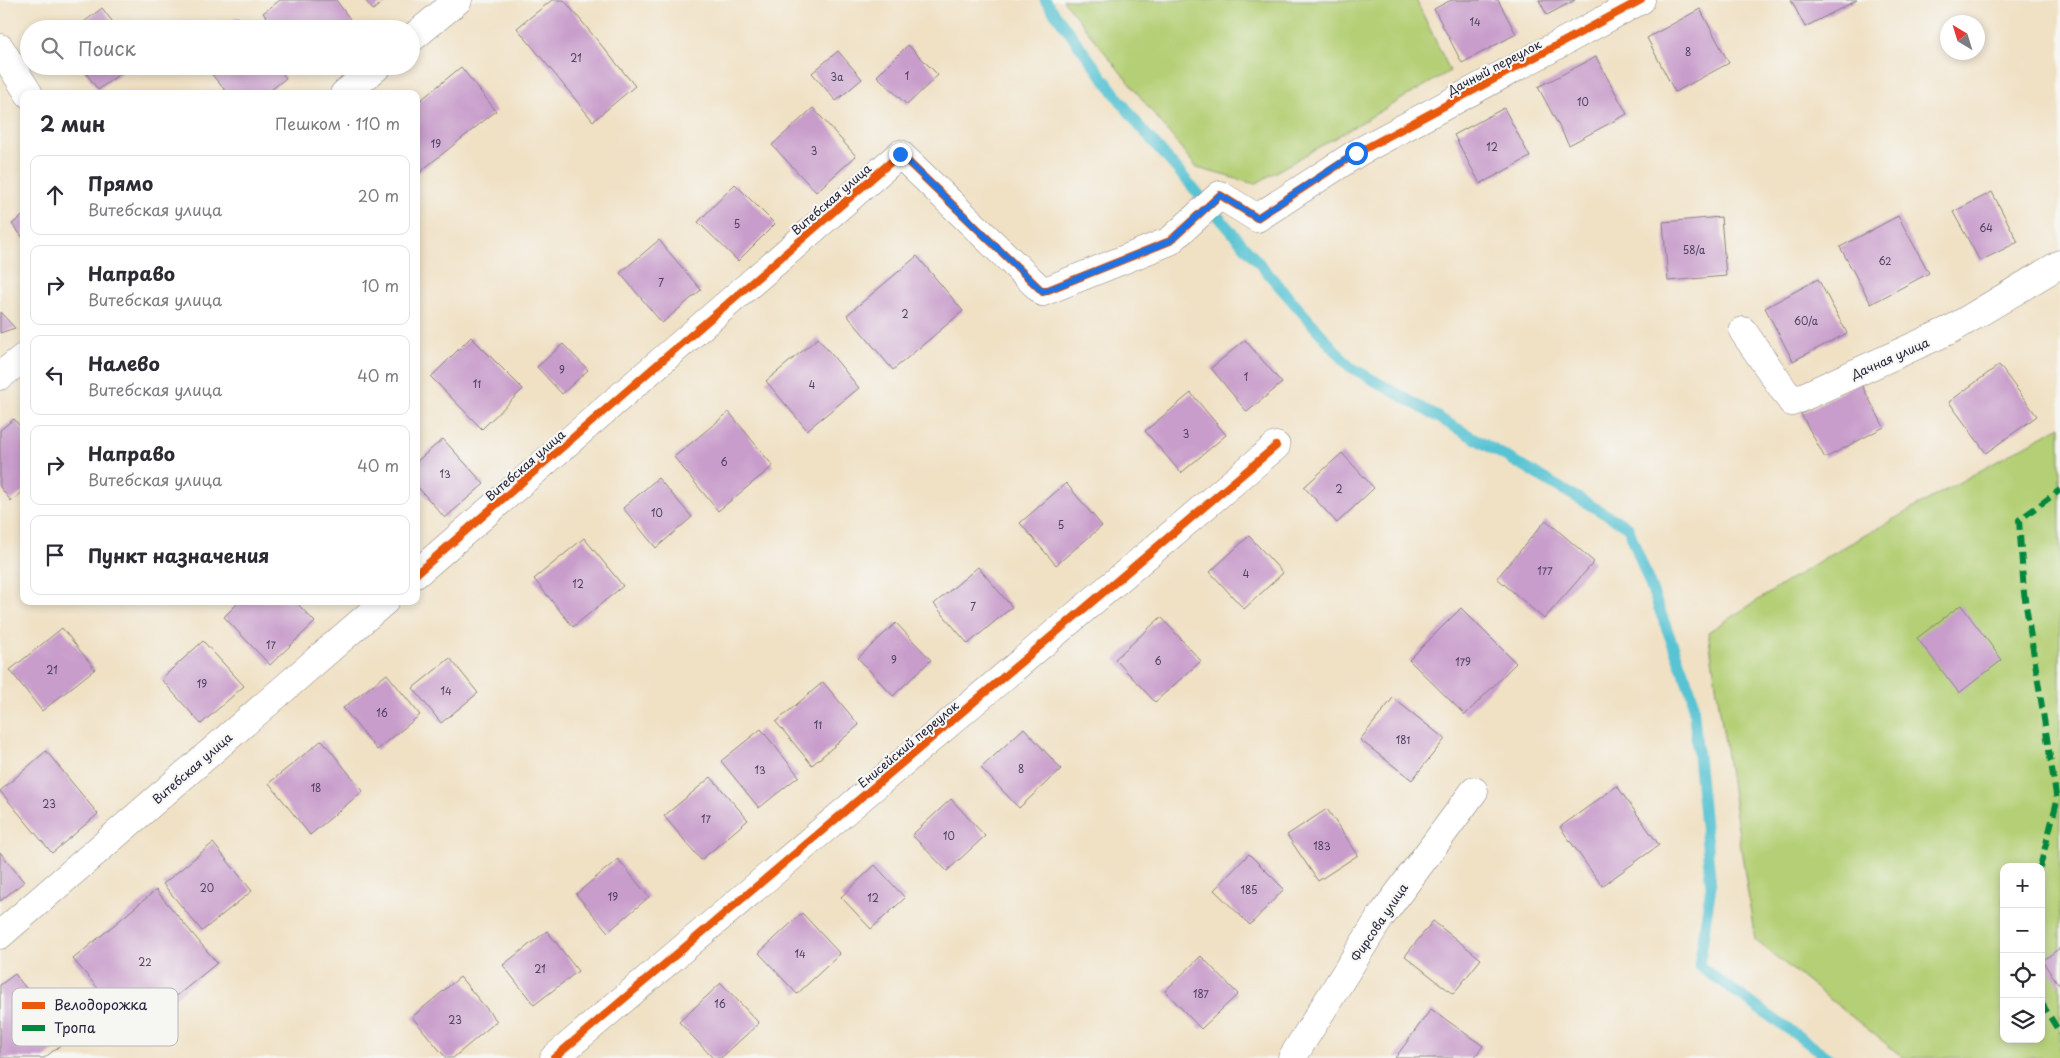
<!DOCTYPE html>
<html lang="ru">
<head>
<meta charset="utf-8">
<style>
	body { margin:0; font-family:"Playpen Sans",sans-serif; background:#f2f2f3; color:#2b2b33 }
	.controls { position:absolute; right:15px; bottom:15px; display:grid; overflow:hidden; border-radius:10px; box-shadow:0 2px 8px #0003 }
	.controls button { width:45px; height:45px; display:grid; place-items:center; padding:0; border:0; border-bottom:1px solid #e1e1e2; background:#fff; color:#2b2b33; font:25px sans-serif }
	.compass { position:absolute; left:1940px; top:15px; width:45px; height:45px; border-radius:50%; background:#fff; box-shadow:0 2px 8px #0003; rotate:322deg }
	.stop { position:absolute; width:15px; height:15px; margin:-11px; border:4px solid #1a73e8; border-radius:50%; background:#fff }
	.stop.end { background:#1a73e8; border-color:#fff; box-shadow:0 1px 5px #0008 }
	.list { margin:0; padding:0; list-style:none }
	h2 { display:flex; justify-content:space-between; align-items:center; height:65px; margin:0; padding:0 20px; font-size:21px }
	h2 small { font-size:16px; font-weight:400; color:#7c7c81 }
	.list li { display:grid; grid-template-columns:32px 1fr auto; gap:15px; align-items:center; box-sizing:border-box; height:80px; margin:0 10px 10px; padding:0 10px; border:1px solid #e1e1e2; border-radius:10px }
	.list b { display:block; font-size:19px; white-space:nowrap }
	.list p { margin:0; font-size:16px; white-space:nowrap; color:#7c7c81 }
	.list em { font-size:16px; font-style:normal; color:#7c7c81 }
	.icon { flex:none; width:28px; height:28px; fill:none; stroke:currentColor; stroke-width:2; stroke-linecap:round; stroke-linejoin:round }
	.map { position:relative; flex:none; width:2060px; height:1058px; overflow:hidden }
	.search { position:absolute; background:#fff; box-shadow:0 2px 8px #0003; left:20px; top:20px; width:400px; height:55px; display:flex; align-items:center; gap:12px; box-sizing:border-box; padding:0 18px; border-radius:28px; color:#7c7c81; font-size:19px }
	.panel { position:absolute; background:#fff; box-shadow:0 2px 8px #0003; left:20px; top:90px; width:400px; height:515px; border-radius:10px }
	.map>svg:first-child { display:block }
</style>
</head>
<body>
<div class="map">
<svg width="2060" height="1058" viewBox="0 0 2060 1058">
	<rect width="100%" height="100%" fill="#f6f6f2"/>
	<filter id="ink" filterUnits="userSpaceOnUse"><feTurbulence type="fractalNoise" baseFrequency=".02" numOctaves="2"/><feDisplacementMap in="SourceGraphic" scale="10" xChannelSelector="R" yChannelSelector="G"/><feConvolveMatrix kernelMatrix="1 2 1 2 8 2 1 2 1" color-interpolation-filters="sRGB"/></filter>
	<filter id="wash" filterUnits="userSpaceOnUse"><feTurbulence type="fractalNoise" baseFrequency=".0096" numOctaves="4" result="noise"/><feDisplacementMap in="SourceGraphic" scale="20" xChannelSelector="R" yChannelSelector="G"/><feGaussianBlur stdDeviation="1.12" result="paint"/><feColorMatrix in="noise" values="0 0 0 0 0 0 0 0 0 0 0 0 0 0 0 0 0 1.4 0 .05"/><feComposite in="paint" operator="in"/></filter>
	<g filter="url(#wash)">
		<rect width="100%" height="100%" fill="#f0e1c5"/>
		<g fill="#b4cf75" stroke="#6b7858" fill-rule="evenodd">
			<path d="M1063 0H1416L1450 71 1255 184 1197 168Z"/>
			<path d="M2060 426V1058H1904L1755 940 1708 632 1826 557ZM2004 867H2041V1039H2004Z"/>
		</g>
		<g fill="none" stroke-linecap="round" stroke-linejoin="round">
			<path stroke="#58c3d3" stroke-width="11" d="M1045 0 1140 127 1349 366 1628 527 1692 695 1711 886 1699 966 1829 1058"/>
		</g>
		<g id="blocks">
			<g fill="#c89ccb">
				<path d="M280 0H336L355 26 352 29H275L263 13Z"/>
				<path d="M365 0H385L373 10Z"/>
				<path d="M552 0H564L635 86 593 121 517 28Z"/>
				<path d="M1451 0H1498L1516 34 1462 63 1434 9Z"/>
				<path d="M1539 0H1575L1547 15Z"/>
				<path d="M1791 0H1857L1805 27Z"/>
				<path d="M102 8 118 29H75Z"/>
				<path d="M1700 9 1729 63 1675 92 1647 38Z"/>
				<path d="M237 17 246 29H222Z"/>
				<path d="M908 45 938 75 907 105 877 76Z"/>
				<path d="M838 51 862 79 836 101 812 73Z"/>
				<path d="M1596 57 1627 114 1569 145 1538 87Z"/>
				<path d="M81 66H130L98 90Z"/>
				<path d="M205 66H277L286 78 266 94H228Z"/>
				<path d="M461 67 496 111 416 175V104Z"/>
				<path d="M813 108 856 156 816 192 772 145Z"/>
				<path d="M1504 108 1530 157 1480 184 1454 135Z"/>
				<path d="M735 184 775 224 738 261 698 222Z"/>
				<path d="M1992 192 2018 242 1980 261 1953 212Z"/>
				<path d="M24 215V239L12 224Z"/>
				<path d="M1898 216 1929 273 1871 304 1840 247Z"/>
				<path d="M1721 217 1726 276 1668 281 1663 222Z"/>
				<path d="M659 240 701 290 662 323 620 273Z"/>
				<path d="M917 256 963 311 893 370 847 315Z"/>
				<path d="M1818 279 1847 333 1793 361 1765 308Z"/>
				<path d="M0 312 15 328 0 333Z"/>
				<path d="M471 337 523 389 482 429 431 377Z"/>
				<path d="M818 338 859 388 807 430 766 381Z"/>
				<path d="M1245 340 1282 383 1247 412 1211 368Z"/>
				<path d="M563 344 588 370 562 394 537 367Z"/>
				<path d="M1999 365 2037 416 1986 453 1949 402Z"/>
				<path d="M1860 382 1884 427 1825 458 1801 414Z"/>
				<path d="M1191 393 1226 435 1181 473 1145 431Z"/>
				<path d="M729 412 773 466 718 511 674 457Z"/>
				<path d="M14 419 24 431V491L11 501 0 487V430Z"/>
				<path d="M443 439 484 484 445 518 416 485V462Z"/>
				<path d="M1342 453 1374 488 1337 523 1304 487Z"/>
				<path d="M658 478 692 517 656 548 623 508Z"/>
				<path d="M1066 483 1102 526 1056 565 1020 523Z"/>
				<path d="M1546 520 1594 562 1544 619 1497 578Z"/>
				<path d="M1249 536 1283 573 1244 609 1210 572Z"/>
				<path d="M584 538 623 586 573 627 534 579Z"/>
				<path d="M978 567 1012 607 968 644 934 604Z"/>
				<path d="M240 601H295L315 622 270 665 224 617Z"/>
				<path d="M1961 605 2002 660 1959 693 1917 638Z"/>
				<path d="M1461 608 1516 663 1465 715 1409 660Z"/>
				<path d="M1161 617 1201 661 1155 702 1115 659Z"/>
				<path d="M896 623 931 660 893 696 858 658Z"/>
				<path d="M62 628 95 669 42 711 10 670Z"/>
				<path d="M203 641 244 686 201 724 161 679Z"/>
				<path d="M450 658 478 693 441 723 413 688Z"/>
				<path d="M387 674 420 715 377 750 343 708Z"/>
				<path d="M823 682 859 725 812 765 776 722Z"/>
				<path d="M1393 698 1445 739 1412 780 1360 740Z"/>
				<path d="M1024 728 1061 769 1019 808 981 768Z"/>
				<path d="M761 729 799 776 759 808 721 761Z"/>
				<path d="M322 740 363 791 310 835 269 783Z"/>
				<path d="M46 751 98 814 52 853 0 791Z"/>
				<path d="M711 777 748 820 701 860 664 816Z"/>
				<path d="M1617 786 1659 845 1602 886 1560 827Z"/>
				<path d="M951 799 985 836 947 871 912 835Z"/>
				<path d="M1327 809 1358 855 1318 881 1287 835Z"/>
				<path d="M213 843 252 891 202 931 163 884Z"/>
				<path d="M0 852 24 882 0 901Z"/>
				<path d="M1249 854 1284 889 1250 925 1214 890Z"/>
				<path d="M618 859 649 897 608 932 576 894Z"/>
				<path d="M875 865 905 898 871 929 841 897Z"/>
				<path d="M156 890 217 963 134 1031 73 959Z"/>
				<path d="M802 913 840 954 797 994 759 953Z"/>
				<path d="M1433 921 1481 959 1453 994 1405 956Z"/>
				<path d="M547 931 578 971 534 1005 503 965Z"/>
				<path d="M2060 948V986L2042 961Z"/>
				<path d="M1201 956 1238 994 1201 1029 1165 991Z"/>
				<path d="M15 974 66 1041 44 1058H0V985Z"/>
				<path d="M460 977 497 1021 453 1058H446L412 1017Z"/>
				<path d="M721 983 759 1023 721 1058H713L679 1022Z"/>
				<path d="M1431 1009 1483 1046 1474 1058H1395Z"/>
			</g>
		</g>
	</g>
	<g filter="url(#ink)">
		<use href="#blocks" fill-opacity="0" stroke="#898280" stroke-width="1"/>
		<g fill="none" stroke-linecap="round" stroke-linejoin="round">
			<defs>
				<g id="minor">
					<path d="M411 39 458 0"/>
					<path d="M0 48 29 94"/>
					<path d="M344 94 378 66"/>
					<path d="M1743 331 1792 402 1952 329 2060 264"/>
					<path d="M0 376 24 357"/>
					<path d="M416 574 900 154 1043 292 1170 241 1220 195 1257 218 1357 153 1641 0"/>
					<path d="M0 935 385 601"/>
					<path d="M554 1058 1276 446"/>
					<path d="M1292 1058 1380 918 1474 791"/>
				</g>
			</defs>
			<use href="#minor" stroke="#898280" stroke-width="29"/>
			<use href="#minor" stroke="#fff" stroke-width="28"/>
			<g stroke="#00873e" stroke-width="6" stroke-dasharray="12 6" stroke-linecap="butt">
				<path d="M2040 867 2057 801 2024 593 2019 520 2060 490"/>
				<path d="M2041 1002 2060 1033"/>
			</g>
			<defs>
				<g id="cycleway">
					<path d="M416 574 900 154 1043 292 1170 241 1220 195 1257 218 1357 153 1641 0"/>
					<path d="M554 1058 1276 446"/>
				</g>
			</defs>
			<use href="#cycleway" stroke="#f6f6f2" stroke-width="11"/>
			<use href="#cycleway" stroke="#e8590c" stroke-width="8"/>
		</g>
	</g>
	<g fill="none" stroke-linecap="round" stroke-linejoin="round" filter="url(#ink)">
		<path stroke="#1a73e8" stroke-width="6" d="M900 154 1043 292 1170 241 1220 195 1257 218 1356 153"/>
	</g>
	<g text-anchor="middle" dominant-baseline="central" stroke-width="4.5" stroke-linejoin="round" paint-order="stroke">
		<g font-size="10" fill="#4c405f">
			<text x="1475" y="21">14</text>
			<text x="1688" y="51">8</text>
			<text x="576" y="57">21</text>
			<text x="907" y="75">1</text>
			<text x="837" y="76">3а</text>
			<text x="1583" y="101">10</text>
			<text x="436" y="143">19</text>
			<text x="1492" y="146">12</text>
			<text x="814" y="150">3</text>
			<text x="737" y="223">5</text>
			<text x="1986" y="227">64</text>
			<text x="1694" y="249">58/а</text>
			<text x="1885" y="260">62</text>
			<text x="661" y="282">7</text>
			<text x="905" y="313">2</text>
			<text x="1806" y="320">60/а</text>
			<text x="562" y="369">9</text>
			<text x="1246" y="376">1</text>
			<text x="477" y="383">11</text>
			<text x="812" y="384">4</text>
			<text x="1186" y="433">3</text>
			<text x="724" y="461">6</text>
			<text x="445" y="473">13</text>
			<text x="1339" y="488">2</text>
			<text x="657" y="512">10</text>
			<text x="1061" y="524">5</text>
			<text x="1545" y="570">177</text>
			<text x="1246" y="573">4</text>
			<text x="578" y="583">12</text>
			<text x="973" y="606">7</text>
			<text x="271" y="644">17</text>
			<text x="894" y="659">9</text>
			<text x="1158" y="660">6</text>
			<text x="1463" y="661">179</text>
			<text x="52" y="669">21</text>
			<text x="202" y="683">19</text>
			<text x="446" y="690">14</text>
			<text x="382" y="712">16</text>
			<text x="818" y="724">11</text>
			<text x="1403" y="739">181</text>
			<text x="1021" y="768">8</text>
			<text x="760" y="769">13</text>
			<text x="316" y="787">18</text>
			<text x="49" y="803">23</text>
			<text x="706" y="818">17</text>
			<text x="949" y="835">10</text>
			<text x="1322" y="845">183</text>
			<text x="207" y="887">20</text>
			<text x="1249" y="889">185</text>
			<text x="613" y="896">19</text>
			<text x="873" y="897">12</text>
			<text x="800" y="953">14</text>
			<text x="145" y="961">22</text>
			<text x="540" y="968">21</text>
			<text x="1201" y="993">187</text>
			<text x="720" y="1003">16</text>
			<text x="455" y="1019">23</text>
		</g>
		<g font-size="12" fill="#22223b" stroke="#f6f6f2">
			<text transform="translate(1494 67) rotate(-28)">Дачный переулок</text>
			<text transform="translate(831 199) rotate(-41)">Витебская улица</text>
			<text transform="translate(1890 358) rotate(-24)">Дачная улица</text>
			<text transform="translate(525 465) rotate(-41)">Витебская улица</text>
			<text transform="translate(908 744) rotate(-40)">Енисейский переулок</text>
			<text transform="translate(192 768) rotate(-41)">Витебская улица</text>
			<text transform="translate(1379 922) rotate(-56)">Фирсова улица</text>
		</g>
	</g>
	<rect x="12" y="988" width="166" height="58" rx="8" fill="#f6f6f2" stroke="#b6b6bb" stroke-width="1"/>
	<rect x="22" y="1002" width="23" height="7" fill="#e8590c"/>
	<rect x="22" y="1025" width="23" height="6" fill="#00873e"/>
	<g font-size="14" fill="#22223b">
		<text x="54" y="1010">Велодорожка</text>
		<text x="54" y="1033">Тропа</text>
	</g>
</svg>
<div class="controls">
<button>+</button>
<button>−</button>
<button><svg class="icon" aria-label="locate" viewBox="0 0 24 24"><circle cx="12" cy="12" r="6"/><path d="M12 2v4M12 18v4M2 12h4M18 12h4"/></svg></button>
<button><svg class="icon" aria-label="layers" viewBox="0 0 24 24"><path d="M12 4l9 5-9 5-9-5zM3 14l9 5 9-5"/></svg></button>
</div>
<svg class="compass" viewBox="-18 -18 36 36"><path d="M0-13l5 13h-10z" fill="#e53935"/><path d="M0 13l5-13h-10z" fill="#7c7c81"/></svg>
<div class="stop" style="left:1356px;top:153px"></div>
<div class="stop end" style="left:900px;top:154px"></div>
<div class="search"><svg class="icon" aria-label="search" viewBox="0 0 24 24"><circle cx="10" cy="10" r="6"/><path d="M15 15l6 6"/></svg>Поиск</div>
<section class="panel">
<h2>2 мин<small>Пешком · 110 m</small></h2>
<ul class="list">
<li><svg class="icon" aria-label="ahead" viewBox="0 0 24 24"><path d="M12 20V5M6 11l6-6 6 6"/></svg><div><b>Прямо</b><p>Витебская улица</p></div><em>20 m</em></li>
<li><svg class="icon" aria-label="right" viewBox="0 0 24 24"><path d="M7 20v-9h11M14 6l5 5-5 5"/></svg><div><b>Направо</b><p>Витебская улица</p></div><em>10 m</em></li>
<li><svg class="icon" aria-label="left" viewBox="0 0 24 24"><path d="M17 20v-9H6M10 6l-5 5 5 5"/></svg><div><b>Налево</b><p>Витебская улица</p></div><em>40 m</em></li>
<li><svg class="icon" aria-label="right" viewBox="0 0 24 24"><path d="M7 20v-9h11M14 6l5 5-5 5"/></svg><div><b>Направо</b><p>Витебская улица</p></div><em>40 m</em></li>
<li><svg class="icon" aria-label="arrive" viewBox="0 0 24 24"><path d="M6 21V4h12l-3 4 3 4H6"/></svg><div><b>Пункт назначения</b></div></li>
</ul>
</section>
</div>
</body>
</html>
